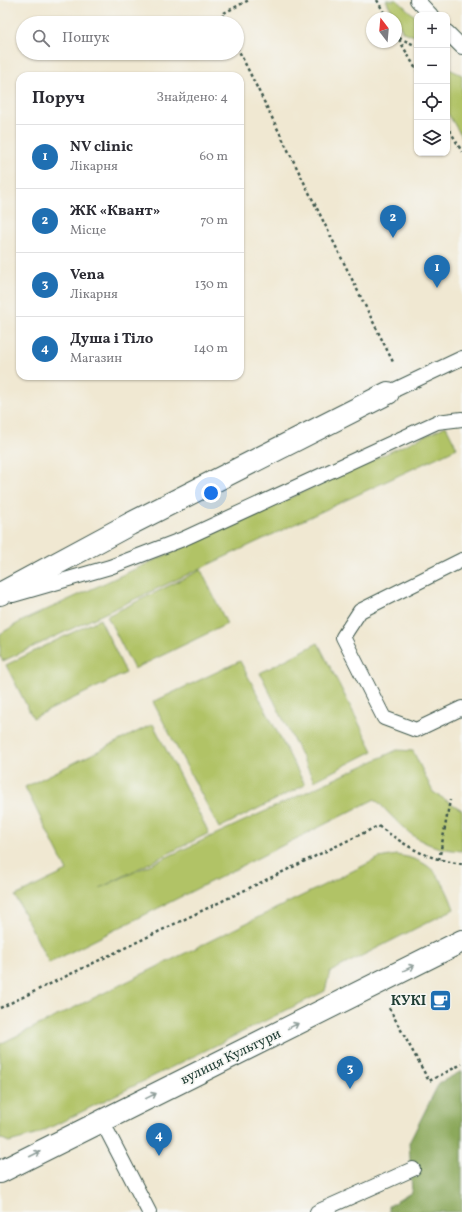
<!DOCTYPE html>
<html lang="uk">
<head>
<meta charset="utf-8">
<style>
	body { margin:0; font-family:Vollkorn,serif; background:#f2f2f3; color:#2b2b33 }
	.controls { position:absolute; right:12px; top:12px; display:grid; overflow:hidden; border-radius:8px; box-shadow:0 1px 3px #0004 }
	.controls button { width:36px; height:36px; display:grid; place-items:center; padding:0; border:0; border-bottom:1px solid #e1e1e2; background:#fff; color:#2b2b33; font:20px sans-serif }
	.compass { position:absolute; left:366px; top:12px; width:36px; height:36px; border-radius:50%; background:#fff; box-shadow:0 1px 3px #0004; rotate:344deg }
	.you { position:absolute; left:211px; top:493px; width:14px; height:14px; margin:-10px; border:3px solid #fff; border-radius:50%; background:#1a73e8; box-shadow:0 0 0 6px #1a73e833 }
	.badge { display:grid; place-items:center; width:26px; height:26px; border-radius:50%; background:#1f6fb2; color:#fff; font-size:13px; font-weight:700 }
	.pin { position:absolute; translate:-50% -33px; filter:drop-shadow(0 1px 2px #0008) }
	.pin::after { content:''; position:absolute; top:21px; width:14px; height:12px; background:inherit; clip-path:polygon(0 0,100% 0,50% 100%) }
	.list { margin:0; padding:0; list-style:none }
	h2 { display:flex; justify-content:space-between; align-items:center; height:52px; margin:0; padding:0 16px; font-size:17px }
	h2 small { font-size:13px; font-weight:400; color:#7c7c81 }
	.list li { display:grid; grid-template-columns:26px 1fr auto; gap:12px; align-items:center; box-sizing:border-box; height:64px; padding:0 16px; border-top:1px solid #e1e1e2 }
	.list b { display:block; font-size:15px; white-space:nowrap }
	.list p { margin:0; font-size:13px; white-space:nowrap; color:#7c7c81 }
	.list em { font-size:13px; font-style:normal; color:#7c7c81 }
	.icon { flex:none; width:22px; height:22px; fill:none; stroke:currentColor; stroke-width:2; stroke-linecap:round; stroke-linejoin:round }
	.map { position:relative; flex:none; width:462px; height:1212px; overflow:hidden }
	.search { position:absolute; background:#fff; box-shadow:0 1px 3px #0004; left:16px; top:16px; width:228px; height:44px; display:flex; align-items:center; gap:10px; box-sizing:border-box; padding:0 14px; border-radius:22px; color:#7c7c81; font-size:15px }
	.panel { position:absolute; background:#fff; box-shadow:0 1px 3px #0004; left:16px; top:72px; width:228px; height:308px; border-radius:12px }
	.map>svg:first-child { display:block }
</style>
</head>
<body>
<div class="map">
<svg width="462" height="1212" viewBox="0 0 462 1212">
	<rect width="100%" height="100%" fill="#f6f6f2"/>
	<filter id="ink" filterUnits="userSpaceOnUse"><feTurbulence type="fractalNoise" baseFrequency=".025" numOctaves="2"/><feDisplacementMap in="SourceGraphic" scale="8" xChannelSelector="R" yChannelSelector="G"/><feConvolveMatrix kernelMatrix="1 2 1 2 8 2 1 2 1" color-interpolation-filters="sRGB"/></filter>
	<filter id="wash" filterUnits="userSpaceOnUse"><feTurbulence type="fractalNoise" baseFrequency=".012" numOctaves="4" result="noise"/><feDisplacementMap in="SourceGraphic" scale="16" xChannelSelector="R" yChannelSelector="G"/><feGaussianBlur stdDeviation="0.9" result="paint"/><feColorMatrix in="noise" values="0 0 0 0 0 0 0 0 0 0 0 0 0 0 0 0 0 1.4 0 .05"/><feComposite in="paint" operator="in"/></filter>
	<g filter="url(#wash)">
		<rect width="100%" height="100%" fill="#f0e8d2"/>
		<g fill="#b1c366" stroke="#68804d">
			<path d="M386 0H397L417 18V37L403 32Z"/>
			<path d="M447 68 462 75V137L447 112Z"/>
			<path d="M446 426 457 448 3 661 0 656V634L20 622Z"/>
			<path d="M201 570 227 624 134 669 107 616Z"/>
			<path d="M100 619 126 673 33 718 6 665Z"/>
			<path d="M318 643 373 751 314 781 260 673Z"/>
			<path d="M240 661 305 785 219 828 153 702Z"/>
			<path d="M153 724 209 833 100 888 397 750 413 751 433 792 462 810V851C416 848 405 829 375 799L49 963 15 896 67 871 25 787Z"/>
			<path d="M396 855C432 860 442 876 454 909L330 972 325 991 35 1135 9 1142 0 1138V1044L379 858Z"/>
		</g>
		<path fill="#8ca95b" stroke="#567348" d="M462 1071V1212H389V1206L412 1192 409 1143 439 1083Z"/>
	</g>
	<g filter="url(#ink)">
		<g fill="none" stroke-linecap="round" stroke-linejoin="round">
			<defs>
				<g id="service">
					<path d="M417 0 431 15"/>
					<path d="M447 32 462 47"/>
					<path d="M388 393 462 358"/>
					<path d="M462 560 360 611 343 637 384 718 416 730 462 708"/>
					<path d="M13 595 110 567 183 539 437 422 462 419"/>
					<path d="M102 1121 149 1212"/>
					<path d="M317 1212 413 1169"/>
				</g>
				<path id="minor" d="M0 594 130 524 388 393"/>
				<path id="tertiary" d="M0 1172 462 941"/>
			</defs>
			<use href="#service" stroke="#3e574c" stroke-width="16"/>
			<use href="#minor" stroke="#3e574c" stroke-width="24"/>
			<use href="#tertiary" stroke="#3e574c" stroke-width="24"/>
			<g stroke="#3e574c" stroke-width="2.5" stroke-dasharray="3 3" stroke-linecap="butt">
				<path d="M377 0 387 18"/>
				<path d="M226 23 222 14 249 0"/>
				<path d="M396 34 417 71"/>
				<path d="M399 38 417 46"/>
				<path d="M237 47 394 364"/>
				<path d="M447 125 462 152"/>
				<path d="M439 860 450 800"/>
				<path d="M0 1008 378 826C410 848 423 858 462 864"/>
				<path d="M389 1008 429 1081 462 1064"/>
			</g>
			<use href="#service" stroke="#fff" stroke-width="14"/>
			<use href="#minor" stroke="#fff" stroke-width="22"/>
			<use href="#tertiary" stroke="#fff" stroke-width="22"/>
		</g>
		<defs><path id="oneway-shaft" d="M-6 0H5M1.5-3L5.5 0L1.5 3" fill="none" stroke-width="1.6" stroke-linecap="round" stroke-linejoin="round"/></defs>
		<g stroke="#8f9e9a">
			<use href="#oneway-shaft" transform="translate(409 968) rotate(-26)"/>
			<use href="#oneway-shaft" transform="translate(293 1026) rotate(-26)"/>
			<use href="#oneway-shaft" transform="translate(151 1096) rotate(-26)"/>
			<use href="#oneway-shaft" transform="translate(35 1154) rotate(-27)"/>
		</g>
	</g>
	<defs>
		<symbol id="cafe-square" viewBox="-11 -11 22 22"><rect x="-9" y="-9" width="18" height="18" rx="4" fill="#1f6fb2" stroke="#f6f6f2"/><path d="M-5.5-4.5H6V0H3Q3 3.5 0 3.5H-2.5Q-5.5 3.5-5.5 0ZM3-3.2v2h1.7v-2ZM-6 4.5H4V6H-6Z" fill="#fff"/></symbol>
	</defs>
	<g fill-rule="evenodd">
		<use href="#cafe-square" x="428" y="988" width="25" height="25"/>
	</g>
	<g text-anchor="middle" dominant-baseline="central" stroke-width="3.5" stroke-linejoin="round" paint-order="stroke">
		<g font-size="14" font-weight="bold" fill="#1f3d34" stroke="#f6f6f2" text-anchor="end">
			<text x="426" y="1001">КУКІ</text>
		</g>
		<g font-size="14" fill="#1f3d34" stroke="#f6f6f2">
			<text transform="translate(231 1057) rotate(-26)">вулиця Культури</text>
		</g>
	</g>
</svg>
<div class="controls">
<button>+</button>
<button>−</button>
<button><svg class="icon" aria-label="locate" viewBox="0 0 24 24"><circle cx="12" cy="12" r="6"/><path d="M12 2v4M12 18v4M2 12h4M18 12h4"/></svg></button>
<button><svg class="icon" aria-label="layers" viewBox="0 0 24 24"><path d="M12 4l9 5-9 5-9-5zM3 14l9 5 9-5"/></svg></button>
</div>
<svg class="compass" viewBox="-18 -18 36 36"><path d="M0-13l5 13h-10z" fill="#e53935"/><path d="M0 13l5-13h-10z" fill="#7c7c81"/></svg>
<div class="you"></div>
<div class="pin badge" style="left:437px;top:288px">1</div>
<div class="pin badge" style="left:393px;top:238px">2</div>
<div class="pin badge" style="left:350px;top:1089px">3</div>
<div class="pin badge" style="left:159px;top:1156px">4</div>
<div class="search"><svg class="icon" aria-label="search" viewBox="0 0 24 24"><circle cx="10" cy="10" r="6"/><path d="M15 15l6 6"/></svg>Пошук</div>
<section class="panel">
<h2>Поруч<small>Знайдено: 4</small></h2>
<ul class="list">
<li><span class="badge">1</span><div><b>NV clinic</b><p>Лікарня</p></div><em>60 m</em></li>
<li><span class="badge">2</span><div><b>ЖК «Квант»</b><p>Місце</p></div><em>70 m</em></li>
<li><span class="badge">3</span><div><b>Vena</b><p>Лікарня</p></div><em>130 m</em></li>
<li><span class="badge">4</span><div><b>Душа і Тіло</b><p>Магазин</p></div><em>140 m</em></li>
</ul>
</section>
</div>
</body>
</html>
